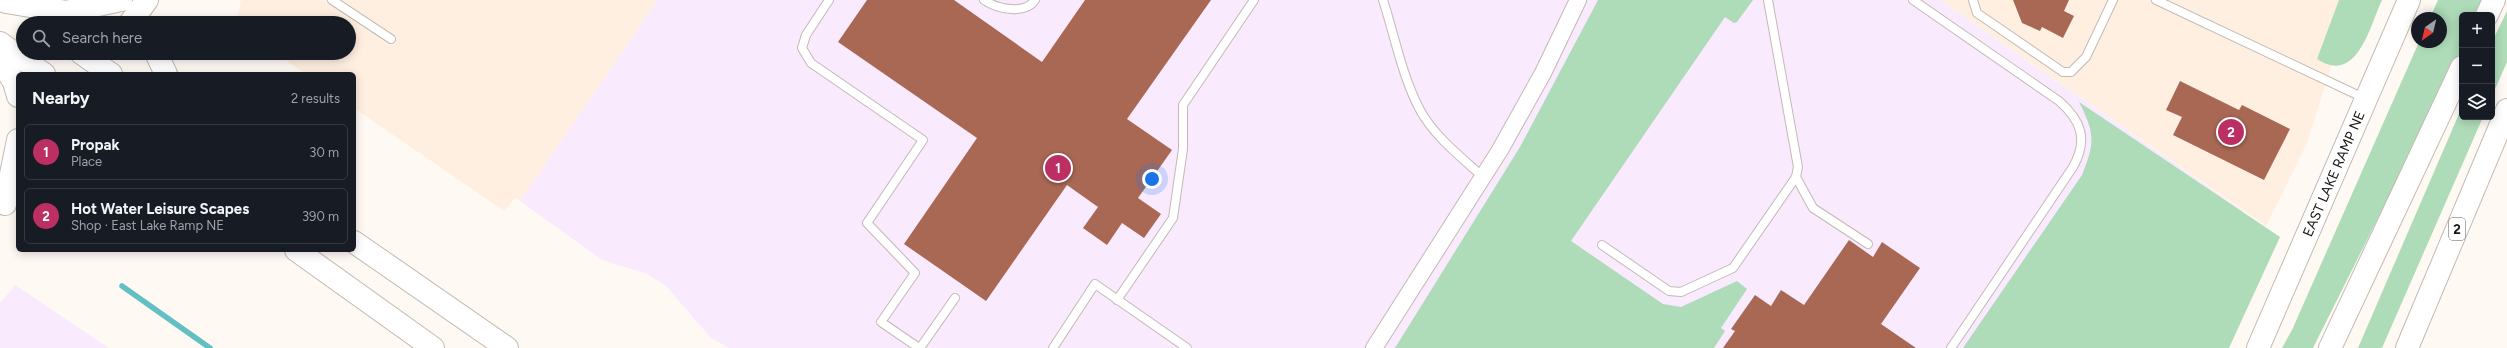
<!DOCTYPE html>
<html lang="en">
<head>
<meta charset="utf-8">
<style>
	body { margin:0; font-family:Figtree,sans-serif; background:#20242c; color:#f1f3f6 }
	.controls { position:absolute; right:12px; top:12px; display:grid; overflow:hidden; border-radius:6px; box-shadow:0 2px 10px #0003 }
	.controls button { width:36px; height:36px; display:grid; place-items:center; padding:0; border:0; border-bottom:1px solid #363941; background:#171b24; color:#f1f3f6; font:20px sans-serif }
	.compass { position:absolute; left:2411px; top:12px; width:36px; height:36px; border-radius:50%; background:#171b24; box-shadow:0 2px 10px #0003; rotate:214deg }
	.you { position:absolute; left:1152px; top:179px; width:14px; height:14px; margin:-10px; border:3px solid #fff; border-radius:50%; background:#1a73e8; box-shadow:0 0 0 6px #1a73e833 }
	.badge { display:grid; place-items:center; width:26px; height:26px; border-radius:50%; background:#bc2f62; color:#fff; font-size:13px; font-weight:700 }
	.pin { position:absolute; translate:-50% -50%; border:2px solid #fff; box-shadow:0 1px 4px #0006 }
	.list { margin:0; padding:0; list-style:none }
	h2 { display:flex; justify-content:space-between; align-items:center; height:52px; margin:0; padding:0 16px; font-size:17px }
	h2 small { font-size:13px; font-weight:400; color:#9ea1a6 }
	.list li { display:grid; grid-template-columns:26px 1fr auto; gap:12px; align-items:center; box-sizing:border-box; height:56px; margin:0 8px 8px; padding:0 8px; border:1px solid #363941; border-radius:6px }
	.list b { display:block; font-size:15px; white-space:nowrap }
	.list p { margin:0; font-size:13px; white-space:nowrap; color:#9ea1a6 }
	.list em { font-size:13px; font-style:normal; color:#9ea1a6 }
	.icon { flex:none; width:22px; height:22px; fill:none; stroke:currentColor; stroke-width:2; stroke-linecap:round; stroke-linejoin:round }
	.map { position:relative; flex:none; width:2507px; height:348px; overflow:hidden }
	.search { position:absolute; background:#171b24; box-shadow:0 2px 10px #0003; left:16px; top:16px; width:340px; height:44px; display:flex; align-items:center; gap:10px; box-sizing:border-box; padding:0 14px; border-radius:22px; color:#9ea1a6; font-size:15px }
	.panel { position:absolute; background:#171b24; box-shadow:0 2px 10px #0003; left:16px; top:72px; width:340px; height:180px; border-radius:6px }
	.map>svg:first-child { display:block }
</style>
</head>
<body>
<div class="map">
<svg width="2507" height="348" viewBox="0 0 2507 348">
	<rect width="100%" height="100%" fill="#fff9f4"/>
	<g fill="#ffefe1">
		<path d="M241 0H658L520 201 515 198 504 211 354 108V74H306L275 53H349V23H236Z"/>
		<path d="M1940 0H2352L2307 143 2266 226Z"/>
	</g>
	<g fill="#f9eafe">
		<path d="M658 0H1940L2243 211 2181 348H729L711 338 666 286 647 274 602 260 520 201Z"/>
		<path d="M15 285 109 348H0V303Z"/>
	</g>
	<g fill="#aedbb8">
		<path d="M1598 0H1753L1737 22 1734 23 1725 17 1571 241 1663 304 1681 307 1737 281 1747 289 1721 328 1725 331 1714 348H1395L1520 147Z"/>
		<path d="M2339 0H2382C2369 28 2357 85 2317 59Z"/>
		<path d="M2438 0H2487L2480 15H2462V50L2313 348H2282L2292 330 2419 42H2441V18H2430Z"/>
		<path d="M2507 11V62L2492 96V42Z"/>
		<path d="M2079 102 2280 237 2229 348H1963L2082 175C2095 143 2095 133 2079 102Z"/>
		<path d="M2462 107V117H2483L2382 348H2358Z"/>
	</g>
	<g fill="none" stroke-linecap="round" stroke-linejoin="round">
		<path stroke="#62bfc3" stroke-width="5.5" d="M122 286 210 348"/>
	</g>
	<g fill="#a96854">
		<path d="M867 0H954L1042 62 1085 0H1211L1127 119 1172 150 1138 198 1161 214 1144 238 1122 223 1107 245 1083 228 1098 207 1067 185 986 301 904 244 977 138 838 42Z"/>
		<path d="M2013 0H2069L2064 11 2074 16 2063 38 2042 27 2040 31 2022 23Z"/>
		<path d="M2180 81 2239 110 2242 105 2290 129 2264 180 2173 135 2182 117 2166 110Z"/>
		<path d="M1849 240 1873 257 1882 242 1920 268 1881 324 1916 348H1723L1735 331 1731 329 1755 295 1771 306 1781 290 1804 305Z"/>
	</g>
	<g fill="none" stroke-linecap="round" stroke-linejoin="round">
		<defs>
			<g id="lane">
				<path d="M332 0 391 39"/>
				<path d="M829 0 806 35 802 48 811 63 923 140 867 223 915 273 881 322 919 348"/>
				<path d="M984 0C997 9 1025 15 1035 0"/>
				<path d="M1383 0C1395 37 1402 76 1420 110 1434 136 1462 158 1483 177"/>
				<path d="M1913 0 2059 101C2082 121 2088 140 2073 167L1951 348"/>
				<path d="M1973 0 1977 13 2063 72H2071L2086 57 2113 0"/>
				<path d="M2156 0 2366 99"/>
				<path d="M1796 177 1813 208 1868 244"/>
				<path d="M1602 245 1669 291 1681 292 1733 268 1796 177 1798 167 1768 0"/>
				<path d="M1117 300 1173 218 1183 149V105L1254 0"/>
				<path d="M920 348 955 298"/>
				<path d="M1053 348 1095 284 1187 348"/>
			</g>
			<path id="street" d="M1374 348 1500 150 1543 73 1578 0"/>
			<g id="secondary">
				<path d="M6 2 66 12 121 0"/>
				<path d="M130 23 147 0"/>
				<path d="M0 43 44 74"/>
				<path d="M81 53 111 74"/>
				<path d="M156 53 166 74"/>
				<path d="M0 60 14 82 18 96"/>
				<path d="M5 204 18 140"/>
				<path d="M354 242 507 348"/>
				<path d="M296 250 433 348"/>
				<path id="s1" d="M2258 348 2409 0"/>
			</g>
			<g id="highway">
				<path d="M2487 15 2494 0"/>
				<path d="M2330 348 2462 67"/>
				<path d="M2407 348 2507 110"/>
			</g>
		</defs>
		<use href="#lane" stroke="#c3bab1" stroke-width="10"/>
		<use href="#street" stroke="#c3bab1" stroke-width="18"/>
		<use href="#secondary" stroke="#c3bab1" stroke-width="24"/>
		<use href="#highway" stroke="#c3bab1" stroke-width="24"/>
		<use href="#lane" stroke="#fff" stroke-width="8"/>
		<use href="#street" stroke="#fff" stroke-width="16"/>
		<use href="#secondary" stroke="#fff" stroke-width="22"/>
		<use href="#highway" stroke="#fff" stroke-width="22"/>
	</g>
	<g text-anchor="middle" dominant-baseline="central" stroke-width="3" stroke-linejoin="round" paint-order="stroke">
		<rect fill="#fff" stroke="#5d5a58" stroke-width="1" x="2449" y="218" width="16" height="22" rx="3"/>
		<g font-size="13" font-weight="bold" fill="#171411">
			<text x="2457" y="229">2</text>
		</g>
		<g font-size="14" fill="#171411" stroke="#fff">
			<text stroke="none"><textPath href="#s1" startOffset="190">EAST LAKE RAMP NE</textPath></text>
		</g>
	</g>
</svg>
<div class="controls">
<button>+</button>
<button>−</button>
<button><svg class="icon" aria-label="layers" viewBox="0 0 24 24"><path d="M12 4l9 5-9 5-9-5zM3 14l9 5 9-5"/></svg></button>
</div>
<svg class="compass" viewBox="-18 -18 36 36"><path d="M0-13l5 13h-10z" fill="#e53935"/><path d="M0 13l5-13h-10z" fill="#9ea1a6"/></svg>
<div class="you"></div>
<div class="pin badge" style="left:1058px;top:168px">1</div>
<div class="pin badge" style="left:2231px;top:132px">2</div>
<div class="search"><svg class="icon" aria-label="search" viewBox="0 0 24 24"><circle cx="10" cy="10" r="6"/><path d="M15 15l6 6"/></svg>Search here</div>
<section class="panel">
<h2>Nearby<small>2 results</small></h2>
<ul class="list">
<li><span class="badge">1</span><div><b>Propak</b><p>Place</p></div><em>30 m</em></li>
<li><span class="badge">2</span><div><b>Hot Water Leisure Scapes</b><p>Shop · East Lake Ramp NE</p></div><em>390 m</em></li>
</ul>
</section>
</div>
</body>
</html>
